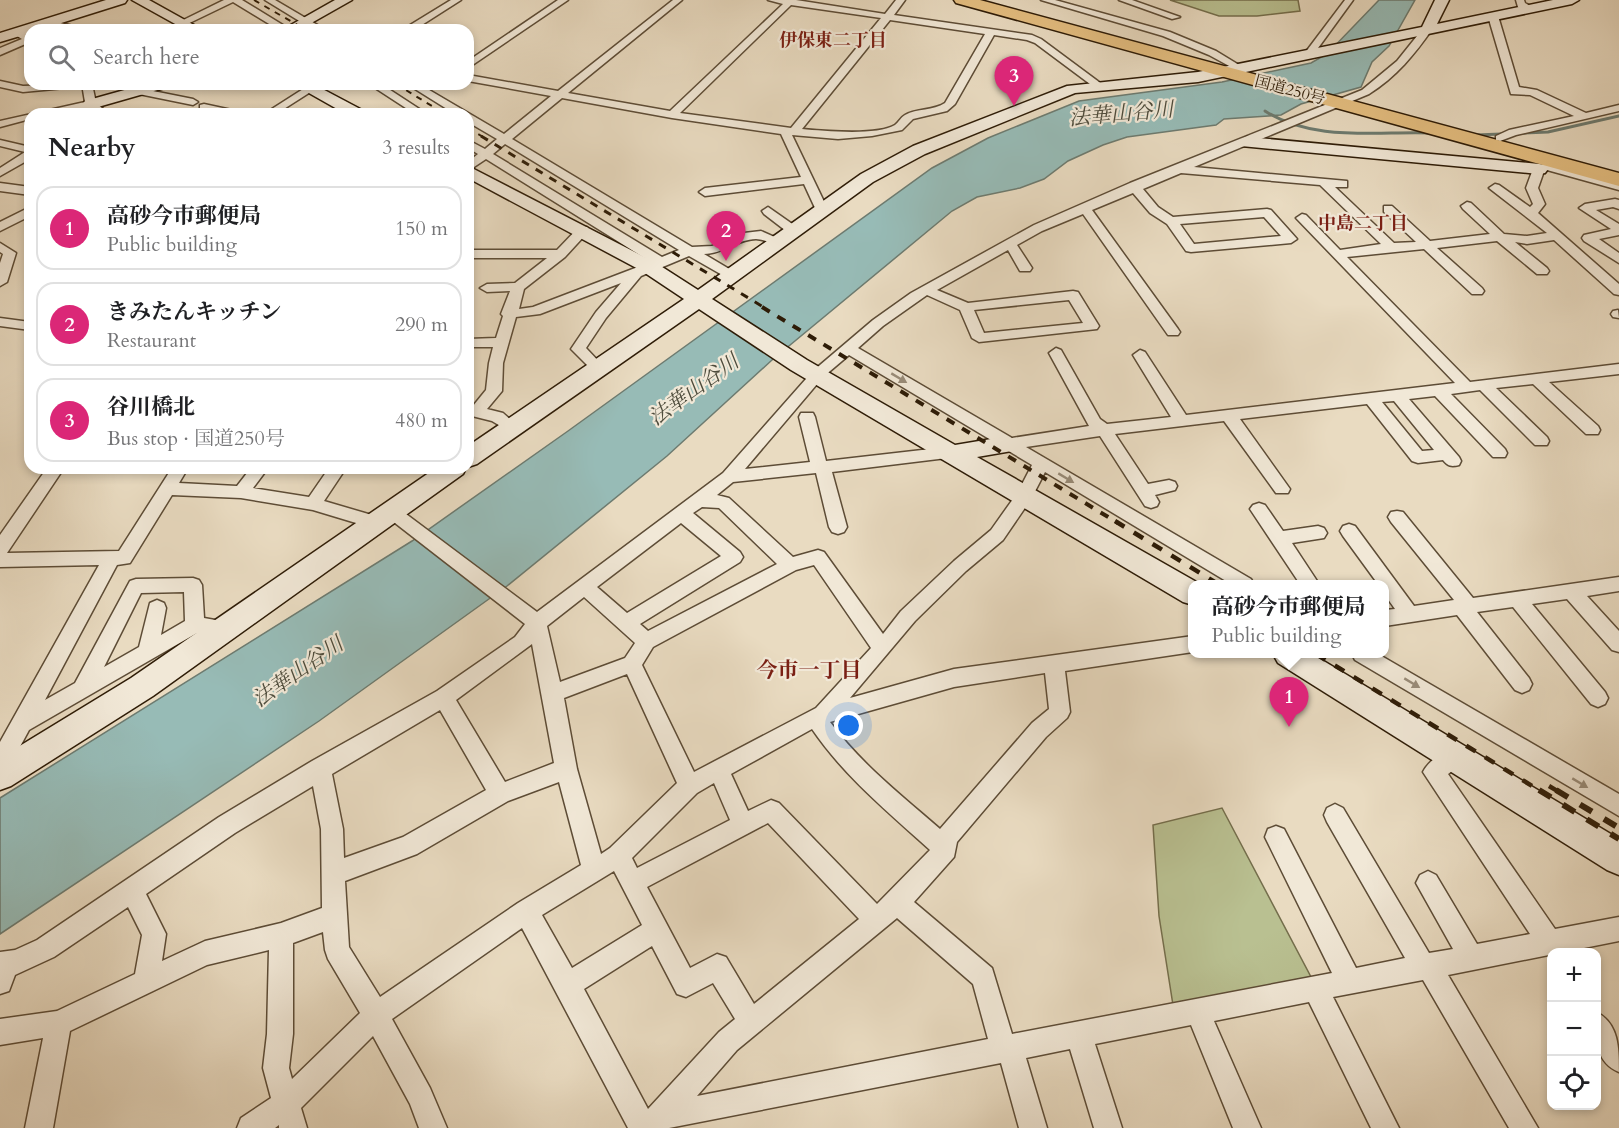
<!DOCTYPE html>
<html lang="en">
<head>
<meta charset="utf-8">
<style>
	body { margin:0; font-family:Cardo,"Noto Serif JP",serif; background:#f6f6f6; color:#202124 }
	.controls { position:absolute; right:18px; bottom:18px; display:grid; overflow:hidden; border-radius:12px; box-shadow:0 3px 9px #0003 }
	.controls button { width:54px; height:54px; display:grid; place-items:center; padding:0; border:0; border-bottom:2px solid #e0e0e0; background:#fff; color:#202124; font:30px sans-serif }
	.you { position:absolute; left:849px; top:726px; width:21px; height:21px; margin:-15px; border:4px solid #fff; border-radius:50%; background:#1a73e8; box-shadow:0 0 0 9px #1a73e833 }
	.badge { display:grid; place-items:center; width:39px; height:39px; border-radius:50%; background:#db2777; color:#fff; font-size:20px; font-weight:700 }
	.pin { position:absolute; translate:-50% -50px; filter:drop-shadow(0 2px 3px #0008) }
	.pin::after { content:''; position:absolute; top:32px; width:21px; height:18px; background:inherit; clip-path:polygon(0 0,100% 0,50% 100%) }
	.popup { position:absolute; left:1188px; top:580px; width:201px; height:78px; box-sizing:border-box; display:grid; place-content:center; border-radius:12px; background:#fff; filter:drop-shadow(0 2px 4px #0005); font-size:20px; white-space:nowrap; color:#757577 }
	.popup b { font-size:22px; color:#202124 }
	.popup::after { content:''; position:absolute; left:50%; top:100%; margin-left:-12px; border:12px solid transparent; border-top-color:#fff }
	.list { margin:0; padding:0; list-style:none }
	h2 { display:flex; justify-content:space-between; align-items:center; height:78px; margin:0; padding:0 24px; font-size:26px }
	h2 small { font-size:20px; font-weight:400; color:#757577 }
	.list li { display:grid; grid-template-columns:39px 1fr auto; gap:18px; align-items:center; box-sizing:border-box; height:84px; margin:0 12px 12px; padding:0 12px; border:2px solid #e0e0e0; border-radius:18px }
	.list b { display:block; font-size:22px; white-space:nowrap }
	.list p { margin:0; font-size:20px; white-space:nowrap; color:#757577 }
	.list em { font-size:20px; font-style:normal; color:#757577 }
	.icon { flex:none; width:33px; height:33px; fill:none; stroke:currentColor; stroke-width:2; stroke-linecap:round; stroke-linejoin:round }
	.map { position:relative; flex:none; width:1619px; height:1128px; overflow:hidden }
	.search { position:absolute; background:#fff; box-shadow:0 3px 9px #0003; left:24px; top:24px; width:450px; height:66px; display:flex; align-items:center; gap:15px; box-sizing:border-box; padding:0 21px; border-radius:18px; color:#757577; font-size:22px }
	.panel { position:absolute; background:#fff; box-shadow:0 3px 9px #0003; left:24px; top:108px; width:450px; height:366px; border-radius:18px }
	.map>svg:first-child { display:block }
</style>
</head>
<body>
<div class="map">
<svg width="1619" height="1128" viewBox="0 0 1619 1128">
	<rect width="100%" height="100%" fill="#e9dbc1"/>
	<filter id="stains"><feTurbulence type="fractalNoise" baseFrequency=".00333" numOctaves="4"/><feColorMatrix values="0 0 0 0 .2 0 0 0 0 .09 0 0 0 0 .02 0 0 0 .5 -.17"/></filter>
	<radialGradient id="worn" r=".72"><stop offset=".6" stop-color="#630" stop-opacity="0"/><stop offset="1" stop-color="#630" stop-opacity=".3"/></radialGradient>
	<g fill="#b9c091" stroke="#746e4c" stroke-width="1.5">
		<path d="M1170 0H1298L1300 11 1257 16H1219Z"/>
		<path d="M1222 808 1311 977 1173 1005 1159 916 1153 825Z"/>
	</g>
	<path fill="#97bbb6" stroke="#6d7b70" stroke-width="1.5" d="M1379 0H1415L1389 46 1372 62 1361 87 1301 104 1281 115 1224 119 1216 125 1127 137 1103 145 1068 161 1044 179 1020 188 977 197 952 211 772 360 667 456 507 586 319 721 0 934V798L412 541 568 431 932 168 988 138 1079 101 1222 82 1311 63 1327 54Z"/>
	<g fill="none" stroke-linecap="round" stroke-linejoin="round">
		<g stroke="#6d7b70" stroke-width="3">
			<path d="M1265 111C1312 142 1377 131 1431 133"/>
			<path d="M1476 135 1548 132 1619 116"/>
		</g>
		<defs>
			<g id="street">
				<path d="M224 0H242L291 30H279L233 2 175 30H163Z"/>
				<path d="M265 0H275L326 30H314Z"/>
				<path d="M451 0H461L414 30H402Z"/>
				<path d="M558 0H568L468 68V61Z"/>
				<path d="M673 0H682L568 93 670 111 783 4 768 0H796L885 14 896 0H905L894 15 1032 35 1041 39 1103 85 1094 87 1035 43 1027 40 994 35 955 104 947 111 913 119 902 130 872 136 838 139 792 135 828 210 822 214 816 210 804 184 705 196 699 192 705 188 801 177 781 134 672 118 562 98 512 139 692 247 712 246 744 233 761 231 786 242 780 246C772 244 764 239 756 239 738 239 723 254 704 254L736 273 738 276 736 279 731 280 689 256 641 276 606 318 586 348 604 367 602 370H592L571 349 596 312 621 283 540 314 516 317 503 363 502 391 487 409 503 413 520 428 518 432 512 433 492 421 468 415V405L473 406 486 390 489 363 493 347H468V339L496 338 503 316 501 314 510 291 487 292 480 288 487 284 515 283 547 258H468V250H557L579 227H587L589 230 587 233 565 257 524 289 519 309 533 307 651 262 486 159 468 171V162L478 154 468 148V140L485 149 497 139 468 122V114H455L407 84H419L504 134 551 96 468 81V75L558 91ZM791 5 881 18 791 128 680 113ZM890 20 985 34 945 103C933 111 917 108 905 115 901 117 899 122 895 125 877 136 824 131 802 129ZM505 144 679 250 662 257 493 154Z"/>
				<path d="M1041 0H1055L1170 32 1216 51 1239 65 1231 67 1209 55 1163 36Z"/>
				<path d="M1119 0H1132L1180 17 1172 19Z"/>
				<path d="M1345 0H1353L1313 55H1307L1305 53Z"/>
				<path d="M1516 0H1524L1525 3 1534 8 1530 11 1518 7Z"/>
				<path d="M1493 13 1498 16 1519 87 1537 90 1586 113 1619 105V111L1516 135 1500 141 1496 140V136L1509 130 1574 116 1530 95 1511 94 1488 16Z"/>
				<path d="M56 22 82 28 84 30 53 27 51 25Z"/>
				<path d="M1425 26 1433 28C1415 54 1396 77 1369 94L1194 167 1347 181V187H1335L1394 243 1416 242 1384 212V206H1392L1430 241 1490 234 1463 209 1461 206 1467 202 1471 203 1504 234 1527 236 1547 233 1489 188 1495 184 1499 185 1530 207 1533 204 1526 188 1533 169 1550 161H1558L1560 163 1558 166 1619 182V190L1547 170 1544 171 1538 188 1545 204 1538 213 1619 284V295L1614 294 1554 240 1527 244 1515 242 1547 268 1549 271 1547 274H1537L1497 241 1437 248 1482 288 1484 291 1482 294H1472L1424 249 1347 257 1470 382 1619 364V374L1549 382 1598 426 1600 430 1598 434H1586L1533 384 1496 388 1547 437 1549 441 1547 445H1535L1480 390 1451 394 1505 449 1507 453 1505 457H1493L1435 396 1409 399 1459 457 1461 461 1459 465C1451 467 1448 466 1443 460L1418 463 1412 461 1367 404 1240 419 1290 489 1288 493H1276L1224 421 1115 434 1148 484 1169 480 1175 482 1177 486 1175 490 1155 495 1159 502 1157 506 1151 508 1145 506 1100 436 1026 447 1251 579 1254 584H1231L1045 472 1031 499 1003 540 966 571 915 621 850 698 954 669 1193 636V652L1065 671 1070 712 1067 718 1046 737 957 842 954 857 914 902 992 968 1012 1034 1332 973 1265 837 1268 829 1276 826 1284 829 1356 968 1405 958 1327 822 1324 815 1327 808 1335 804 1343 808 1429 953 1453 949 1416 883 1420 875 1428 871 1436 875 1477 944 1530 934 1423 772C1429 760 1443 752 1455 747L1462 750 1466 757 1462 764 1448 774 1555 929 1619 917V941L1448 975 1538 1128H1509L1423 980 1333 997 1399 1128H1371L1309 1002 1214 1021 1261 1128H1233L1191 1025 1095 1044 1122 1128H1094L1070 1049 1026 1058 1047 1128H1019L1001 1063 669 1128H628L522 928 392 1019 430 1088 447 1128H419L410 1104 373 1036 301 1108 307 1128H279V1125L275 1128H237L241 1118 271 1098 263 1068 267 1034 269 950 207 965 70 1031 53 1128H25L43 1038 0 1045V1019L57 1011 135 974 142 935 128 907 54 957 15 975 9 991 0 994V952L15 950 37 940 219 817 312 761 437 691 515 637 525 624 386 516 383 512 386 508 392 506 398 508 537 612 723 473 813 371 873 320 911 293 1034 225 1130 183 1362 90 1397 61ZM1181 173 1320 185 1381 244 1340 250 1306 215 1302 214 1296 218 1455 383 1186 415 1145 352 1140 350 1133 355 1171 417 1107 424 1100 419 1061 350 1056 348 1049 353 1089 426 1012 438 858 348 883 326 927 295 960 310 972 338 979 342 1097 329 1099 326 1078 292 1073 291 968 303 937 290 1008 250 1020 271H1030L1032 268 1017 245 1042 231 1083 214 1168 335H1178L1180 332 1178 329 1092 210 1133 193 1150 213 1167 224 1186 251 1191 252 1291 243 1297 239 1271 210 1267 209 1173 217 1158 207 1143 189ZM1264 217 1281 236 1194 244 1180 224ZM1069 300 1083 323 984 333 974 310ZM849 355 996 443 997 449 1007 450 1032 465 1018 492 991 530 954 561 901 611 883 634 824 552 818 550 793 557 729 498 717 495 733 482 816 473 829 527 832 532 838 534 844 532 847 527 832 472 963 456 965 452 963 448 957 446 826 461 815 417 813 413H801L799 417 810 462 745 469 823 377ZM1394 401 1434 450 1422 451 1382 402ZM702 507 719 508 777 564 648 631 640 624 740 562 743 557 740 552 693 513ZM681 523 721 556 627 613 597 587ZM814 565 871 648 816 708 694 772 642 665 653 647 796 570ZM584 597 635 643 625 658 560 682 547 626ZM532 644 554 763 505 782 456 700ZM1045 673 1049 709 1032 723 940 829C901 795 860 763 830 722L954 687ZM627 674 677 783 610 848 601 854 577 769 564 698ZM440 710 486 790 403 837 344 858 343 829 332 774ZM812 729C844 776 888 812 930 850L877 904 779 803 771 800 748 811 731 774ZM559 782 581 865 518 903 380 997 349 947 345 881 417 854 508 801ZM714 783 730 820 637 868 632 858 697 793ZM313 786 321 829 322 908 281 923 205 941 162 961 166 934 146 894 235 833ZM768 823 859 919 754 1004 726 957 717 954 690 968 647 887ZM614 871 642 925 572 968 542 915ZM897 918 973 984 988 1039 697 1096 737 1050ZM323 932 325 950 328 959 360 1013 292 1079 289 1068 293 1034V943ZM652 946 677 994 686 997 713 983 735 1019 719 1032 648 1109 584 989Z"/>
				<path d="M22 33 30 36V42L0 55V48L22 39 17 36Z"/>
				<path d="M0 81 23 86 80 84 75 87 23 92 0 87Z"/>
				<path d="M82 84H92L96 103 109 114H97L89 108 54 114H30V119L0 127V121L85 102Z"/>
				<path d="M311 84H323L276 114H264Z"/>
				<path d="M369 84H381L427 114H415Z"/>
				<path d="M138 88 193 99 198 102 193 105 134 93V89Z"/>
				<path d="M204 104 241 112 242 114H222L200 109V105Z"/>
				<path d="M0 140 30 147V159L0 176V168L25 152 0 146Z"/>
				<path d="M0 183 30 187V195L0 191Z"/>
				<path d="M1615 199 1619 200V209L1613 207 1596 210 1619 224V235L1599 239 1619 253V263L1584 241 1582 238 1584 235 1611 229 1579 208 1585 204Z"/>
				<path d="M30 207V216L0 231V222Z"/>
				<path d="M768 207 798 228 800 231 798 234H790L764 214 762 211Z"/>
				<path d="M0 243 16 253 7 282 0 286V263L3 254 0 252Z"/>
				<path d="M1618 310 1619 318 1613 317 1611 314 1613 311Z"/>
				<path d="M0 318 30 322V330L0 326Z"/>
				<path d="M47 468H64L7 553 119 551 172 468H188L179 483 237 486 251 468H268L253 488 309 497 329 468H346L324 501 382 518 385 523 382 528 376 529 313 510 241 498 172 495 130 563 117 565 45 700 75 683 130 581 136 579 193 578 199 580 202 585 204 618 232 623 235 629 232 635 225 637 197 633 29 730 8 769 0 772V742L99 565 0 567V535ZM184 592 185 621 161 635 166 608 164 603 157 600 150 603 139 647 104 667 141 593Z"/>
				<path d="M1259 503 1265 505 1283 531 1318 526 1324 528 1327 533 1324 538 1292 543 1319 584H1300L1250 509 1253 505Z"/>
				<path d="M1397 511 1403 512 1473 598 1619 577V591L1587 596 1619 631V652L1612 650 1567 599 1532 604 1605 692 1608 698 1605 704 1598 707 1591 704 1513 607 1477 612 1529 678 1532 684 1529 690 1522 693 1515 690 1457 615 1385 626V610L1395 609 1385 595V584H1378L1343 536 1340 531 1343 526 1349 524 1355 526 1414 606 1454 600 1391 522 1388 517 1391 512Z"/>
				<path d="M1352 654H1378L1619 794V816L1355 660Z"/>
				<path d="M1596 1012C1619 1023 1619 1049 1619 1072 1594 1062 1596 1036 1596 1012Z"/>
			</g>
			<g id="secondary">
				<path d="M106 0H127L125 3 39 30H30V33L0 42V33Z"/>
				<path d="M132 0H149L203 30H186Z"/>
				<path d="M335 0H352L299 30H282Z"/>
				<path d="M1435 0H1449L1437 24 1553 0H1579L1572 4 1198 82 1075 93 925 154 873 182 712 299 807 360 955 445 1003 437 1012 439 1015 445 1012 451 977 457 1200 584H1193V605L1183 602 791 370 699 309 477 464 468 467V446L684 299 642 271 468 178V166L656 263 698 290 861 174 913 146 1067 86 1198 72 1422 27Z"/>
				<path d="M146 84H171L168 87 91 109 83 104 85 101Z"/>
				<path d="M293 84H313L364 111 366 114H346Z"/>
				<path d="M1247 137 1539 164 1545 165 1548 169 1545 173 1539 174 1241 146 1239 142Z"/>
				<path d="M436 468H466L463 474 153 696 11 786 0 790V758L131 678Z"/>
				<path d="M1273 654H1312L1619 839V875L1607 870 1278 663Z"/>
			</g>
			<path id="highway" d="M954 0H980L1619 173V186L956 3Z"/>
		</defs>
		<use href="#street" stroke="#5d4c36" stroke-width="3"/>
		<use href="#secondary" stroke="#2e1c07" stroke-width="3"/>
		<use href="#highway" stroke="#2e1c07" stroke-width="3"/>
		<use href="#street" fill="#f1e8d7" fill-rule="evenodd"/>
		<use href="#secondary" fill="#f1e8d7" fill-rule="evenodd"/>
		<use href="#highway" fill="#e4be80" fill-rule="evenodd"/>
		<g stroke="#2e1c07" stroke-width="2" stroke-dasharray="6 6" stroke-linecap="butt">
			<path d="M254 0 306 30"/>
			<path d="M396 84 445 114"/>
			<path d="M468 128 483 137"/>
		</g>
		<path stroke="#2e1c07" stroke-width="3" stroke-dasharray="8 8" stroke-linecap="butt" d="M481 136 765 308"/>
		<path stroke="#2e1c07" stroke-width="4" stroke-dasharray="9 9" stroke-linecap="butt" d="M762 307 1118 523"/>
		<g stroke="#2e1c07" stroke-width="4.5" stroke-dasharray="11 11" stroke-linecap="butt">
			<path d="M1115 521 1218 584"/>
			<path d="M1316 654 1542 792"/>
			<path d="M1549 786 1559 792"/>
		</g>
		<g stroke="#2e1c07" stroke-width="6" stroke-dasharray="14 14" stroke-linecap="butt">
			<path d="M1539 790 1619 839"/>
			<path d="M1556 790 1619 828"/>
		</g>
	</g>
	<defs><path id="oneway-solid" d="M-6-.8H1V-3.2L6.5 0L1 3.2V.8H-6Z" transform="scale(1.5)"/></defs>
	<g fill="#998c79">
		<use href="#oneway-solid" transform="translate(899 378) rotate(31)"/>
		<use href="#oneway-solid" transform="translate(1066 478) rotate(31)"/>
		<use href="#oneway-solid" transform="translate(1412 683) rotate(31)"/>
		<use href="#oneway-solid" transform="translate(1580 783) rotate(31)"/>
	</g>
	<g text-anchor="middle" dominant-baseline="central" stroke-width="4.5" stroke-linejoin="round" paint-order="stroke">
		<g font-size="16" fill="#2e1c07" stroke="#f1e8d7">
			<text transform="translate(1290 90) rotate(15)">国道250号</text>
		</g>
		<g font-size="18" font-weight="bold" fill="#7a1f14" stroke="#f1e8d7">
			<text x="833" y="40">伊保東二丁目</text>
			<text x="1363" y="223">中島二丁目</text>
		</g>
		<g font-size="21" font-style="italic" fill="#4e4c3c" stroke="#f1e8d7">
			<text transform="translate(1121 114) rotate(-5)">法華山谷川</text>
			<text transform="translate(694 390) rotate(-36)">法華山谷川</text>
			<text transform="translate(298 672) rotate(-35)">法華山谷川</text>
		</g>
		<g font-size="21" font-weight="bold" fill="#7a1f14" stroke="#f1e8d7">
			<text x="809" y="670">今市一丁目</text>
		</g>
	</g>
	<rect width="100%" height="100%" filter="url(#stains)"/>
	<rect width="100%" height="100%" fill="url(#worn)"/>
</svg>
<div class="controls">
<button>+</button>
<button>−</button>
<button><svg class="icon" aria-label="locate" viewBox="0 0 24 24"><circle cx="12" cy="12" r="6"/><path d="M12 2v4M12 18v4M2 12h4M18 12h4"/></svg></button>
</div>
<div class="you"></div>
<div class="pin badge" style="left:1289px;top:727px">1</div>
<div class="popup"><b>高砂今市郵便局</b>Public building</div>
<div class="pin badge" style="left:726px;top:261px">2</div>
<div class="pin badge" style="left:1014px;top:106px">3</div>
<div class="search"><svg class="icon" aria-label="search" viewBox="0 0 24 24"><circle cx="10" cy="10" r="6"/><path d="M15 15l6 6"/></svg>Search here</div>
<section class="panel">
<h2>Nearby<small>3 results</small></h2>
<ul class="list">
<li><span class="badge">1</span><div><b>高砂今市郵便局</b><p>Public building</p></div><em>150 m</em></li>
<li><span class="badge">2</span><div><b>きみたんキッチン</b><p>Restaurant</p></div><em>290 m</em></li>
<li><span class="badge">3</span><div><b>谷川橋北</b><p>Bus stop · 国道250号</p></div><em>480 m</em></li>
</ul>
</section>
</div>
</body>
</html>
